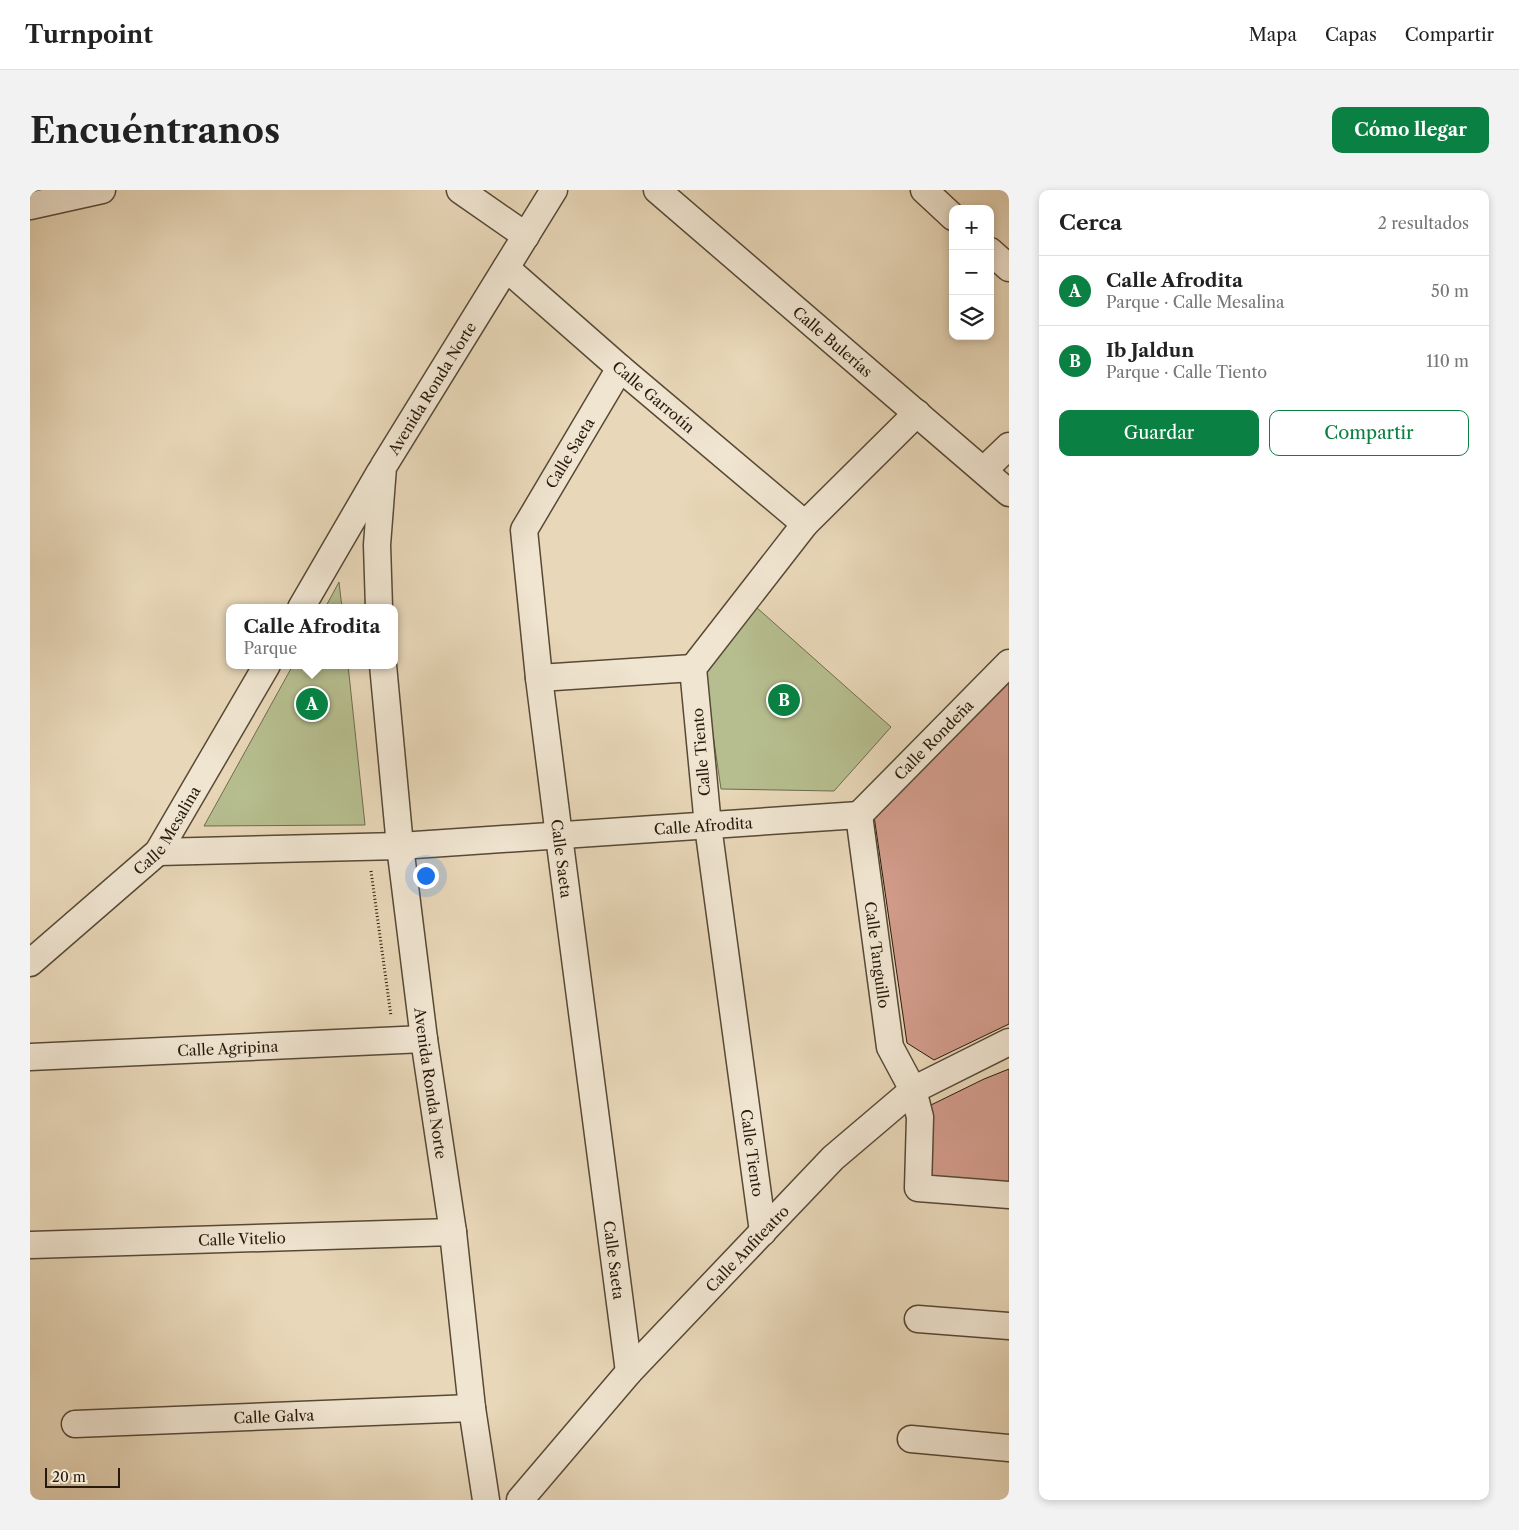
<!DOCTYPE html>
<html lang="es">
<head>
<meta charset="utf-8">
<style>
	body { margin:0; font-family:"Libre Caslon Text",serif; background:#f2f2f2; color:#222 }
	.controls { position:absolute; right:15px; top:15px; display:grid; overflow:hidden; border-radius:10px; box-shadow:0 2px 8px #0003 }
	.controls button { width:45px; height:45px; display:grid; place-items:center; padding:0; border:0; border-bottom:1px solid #e0e0e0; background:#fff; color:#222; font:25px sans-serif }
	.scale { position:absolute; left:15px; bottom:12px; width:75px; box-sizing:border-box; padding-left:5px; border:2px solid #271a0b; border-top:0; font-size:14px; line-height:18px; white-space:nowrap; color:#271a0b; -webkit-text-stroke:4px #f0e5d1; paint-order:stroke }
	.you { position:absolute; left:395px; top:685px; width:18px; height:18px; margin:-12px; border:4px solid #fff; border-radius:50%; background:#1a73e8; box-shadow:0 0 0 8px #1a73e833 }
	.badge { display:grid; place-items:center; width:32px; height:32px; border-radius:50%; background:#0b8043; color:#fff; font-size:16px; font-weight:700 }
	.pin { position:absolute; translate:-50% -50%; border:2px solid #fff; box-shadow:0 1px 5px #0006 }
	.popup { position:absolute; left:196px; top:414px; width:172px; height:65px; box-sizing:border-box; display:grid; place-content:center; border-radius:10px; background:#fff; filter:drop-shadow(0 1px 4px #0005); font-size:16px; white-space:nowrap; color:#767676 }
	.popup b { font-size:19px; color:#222 }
	.popup::after { content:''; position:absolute; left:50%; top:100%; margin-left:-10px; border:10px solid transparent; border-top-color:#fff }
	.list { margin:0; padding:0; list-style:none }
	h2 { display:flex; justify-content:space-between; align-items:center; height:65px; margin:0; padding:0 20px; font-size:21px }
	h2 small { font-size:16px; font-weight:400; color:#767676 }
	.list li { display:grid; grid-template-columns:32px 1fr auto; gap:15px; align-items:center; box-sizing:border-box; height:70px; padding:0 20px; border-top:1px solid #e0e0e0 }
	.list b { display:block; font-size:19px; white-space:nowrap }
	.list p { margin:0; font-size:16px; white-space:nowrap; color:#767676 }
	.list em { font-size:16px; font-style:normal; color:#767676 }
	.actions { display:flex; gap:10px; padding:15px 20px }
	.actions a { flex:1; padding:11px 0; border:1px solid #0b8043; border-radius:10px; text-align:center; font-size:18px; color:#0b8043 }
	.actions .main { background:#0b8043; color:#fff }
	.icon { flex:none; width:28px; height:28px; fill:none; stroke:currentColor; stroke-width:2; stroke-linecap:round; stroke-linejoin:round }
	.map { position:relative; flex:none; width:979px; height:1310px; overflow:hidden; border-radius:10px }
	header { display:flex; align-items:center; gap:30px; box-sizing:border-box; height:70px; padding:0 25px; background:#fff; border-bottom:1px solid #e0e0e0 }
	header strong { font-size:24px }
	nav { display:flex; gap:28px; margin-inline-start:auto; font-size:18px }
	.intro { display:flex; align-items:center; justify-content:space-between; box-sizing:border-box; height:120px; padding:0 30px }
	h1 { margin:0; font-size:35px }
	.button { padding:12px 22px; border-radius:10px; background:#0b8043; color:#fff; font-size:18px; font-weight:700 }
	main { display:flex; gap:30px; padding:0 30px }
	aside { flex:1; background:#fff; border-radius:10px; box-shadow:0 2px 8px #0003 }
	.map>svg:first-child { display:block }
</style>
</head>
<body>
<header>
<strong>Turnpoint</strong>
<nav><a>Mapa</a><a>Capas</a><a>Compartir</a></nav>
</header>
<div class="intro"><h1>Encuéntranos</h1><a class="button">Cómo llegar</a></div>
<main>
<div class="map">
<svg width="979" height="1310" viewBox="0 0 979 1310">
	<rect width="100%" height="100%" fill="#e8d7b8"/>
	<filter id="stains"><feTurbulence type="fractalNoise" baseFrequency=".004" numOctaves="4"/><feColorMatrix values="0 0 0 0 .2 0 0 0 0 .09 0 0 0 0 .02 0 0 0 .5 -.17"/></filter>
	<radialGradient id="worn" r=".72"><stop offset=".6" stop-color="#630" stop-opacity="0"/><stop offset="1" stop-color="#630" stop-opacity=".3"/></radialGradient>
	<g fill="#b6be8f" stroke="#6e6c4d">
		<path d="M309 392 312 418H295Z"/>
		<path d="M726 417 861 537 804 601 691 599 674 483Z"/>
		<path d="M263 475H318L335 635 174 636Z"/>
	</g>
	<g fill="#d39c8c" stroke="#271a0b">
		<path d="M979 491V834L904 870 877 853 844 626Z"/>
		<path d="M979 879V993L901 987V915L954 889Z"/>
	</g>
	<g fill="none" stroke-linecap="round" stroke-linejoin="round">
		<defs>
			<g id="minor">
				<path d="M430 0 496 46"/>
				<path id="s1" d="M627 0 979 303"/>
				<path d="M894 0 923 27"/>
				<path d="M0 16 72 0"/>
				<path d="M960 61 979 78"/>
				<path id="s2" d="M476 78 590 178 775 334"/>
				<path id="s3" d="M590 178 494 340 509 488 529 646 599 1182"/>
				<path d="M954 280 979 256"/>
				<path d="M271 418 350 282"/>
				<path id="s4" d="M349 418 347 355 353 277 524 0"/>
				<path id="s5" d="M353 475 370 656 394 849 423 1042 442 1218 456 1310"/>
				<path d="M509 488 663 478"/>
				<path id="s6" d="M829 625 860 857 883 900 890 927 888 998 979 1005"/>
				<path id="s7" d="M829 625 979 473"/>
				<path id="s8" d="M128 662 370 656 829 625"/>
				<path id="s9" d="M0 773 128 662 237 475"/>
				<path id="s10" d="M0 867 394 849"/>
				<path d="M733 1042 678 636 663 478 775 334 887 223"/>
				<path id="s11" d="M1 1055 423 1042"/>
				<path d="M888 1129 979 1136"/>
				<path id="s12" d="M45 1234 442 1218"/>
				<path d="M881 1249 979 1258"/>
				<path id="s13" d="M490 1310 599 1182 803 968 883 900 979 852"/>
			</g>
		</defs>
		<use href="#minor" stroke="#574936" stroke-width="29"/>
		<path stroke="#271a0b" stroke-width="3" stroke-dasharray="1 2.5" stroke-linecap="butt" d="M341 681 361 826"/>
		<use href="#minor" stroke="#f0e5d1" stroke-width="26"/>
	</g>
	<g text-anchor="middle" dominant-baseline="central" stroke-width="5" stroke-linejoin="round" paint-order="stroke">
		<g font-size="15" fill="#271a0b" stroke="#f0e5d1">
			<text stroke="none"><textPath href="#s1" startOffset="232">Calle Bulerías</textPath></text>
			<text stroke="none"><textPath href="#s4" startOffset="234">Avenida Ronda Norte</textPath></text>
			<text stroke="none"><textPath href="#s2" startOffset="196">Calle Garrotín</textPath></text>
			<text transform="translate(540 263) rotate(-59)">Calle Saeta</text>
			<text stroke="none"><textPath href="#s7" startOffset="106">Calle Rondeña</textPath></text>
			<text transform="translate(671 562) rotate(-95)">Calle Tiento</text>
			<text stroke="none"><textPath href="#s8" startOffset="546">Calle Afrodita</textPath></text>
			<text stroke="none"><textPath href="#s9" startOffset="192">Calle Mesalina</textPath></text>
			<text stroke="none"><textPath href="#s3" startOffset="519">Calle Saeta</textPath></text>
			<text stroke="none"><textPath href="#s6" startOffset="141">Calle Tanguillo</textPath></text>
			<text stroke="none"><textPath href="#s10" startOffset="198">Calle Agripina</textPath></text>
			<text stroke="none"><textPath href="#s5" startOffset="421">Avenida Ronda Norte</textPath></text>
			<text transform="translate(722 963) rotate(82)">Calle Tiento</text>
			<text stroke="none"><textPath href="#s11" startOffset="211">Calle Vitelio</textPath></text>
			<text stroke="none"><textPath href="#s13" startOffset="339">Calle Anfiteatro</textPath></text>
			<text stroke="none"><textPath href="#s3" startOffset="924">Calle Saeta</textPath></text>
			<text stroke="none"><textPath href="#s12" startOffset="199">Calle Galva</textPath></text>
		</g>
	</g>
	<rect width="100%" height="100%" filter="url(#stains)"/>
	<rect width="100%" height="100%" fill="url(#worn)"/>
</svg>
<div class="controls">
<button>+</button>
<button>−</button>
<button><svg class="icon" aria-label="layers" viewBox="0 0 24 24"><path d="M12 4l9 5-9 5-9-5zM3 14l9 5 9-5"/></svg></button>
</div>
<div class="scale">20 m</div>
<div class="you"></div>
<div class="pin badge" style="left:282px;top:514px">A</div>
<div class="popup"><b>Calle Afrodita</b>Parque</div>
<div class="pin badge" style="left:754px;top:510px">B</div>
</div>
<aside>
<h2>Cerca<small>2 resultados</small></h2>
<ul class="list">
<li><span class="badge">A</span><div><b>Calle Afrodita</b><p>Parque · Calle Mesalina</p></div><em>50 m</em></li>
<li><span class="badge">B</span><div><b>Ib Jaldun</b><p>Parque · Calle Tiento</p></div><em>110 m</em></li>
</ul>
<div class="actions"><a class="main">Guardar</a><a>Compartir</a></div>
</aside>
</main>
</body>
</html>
